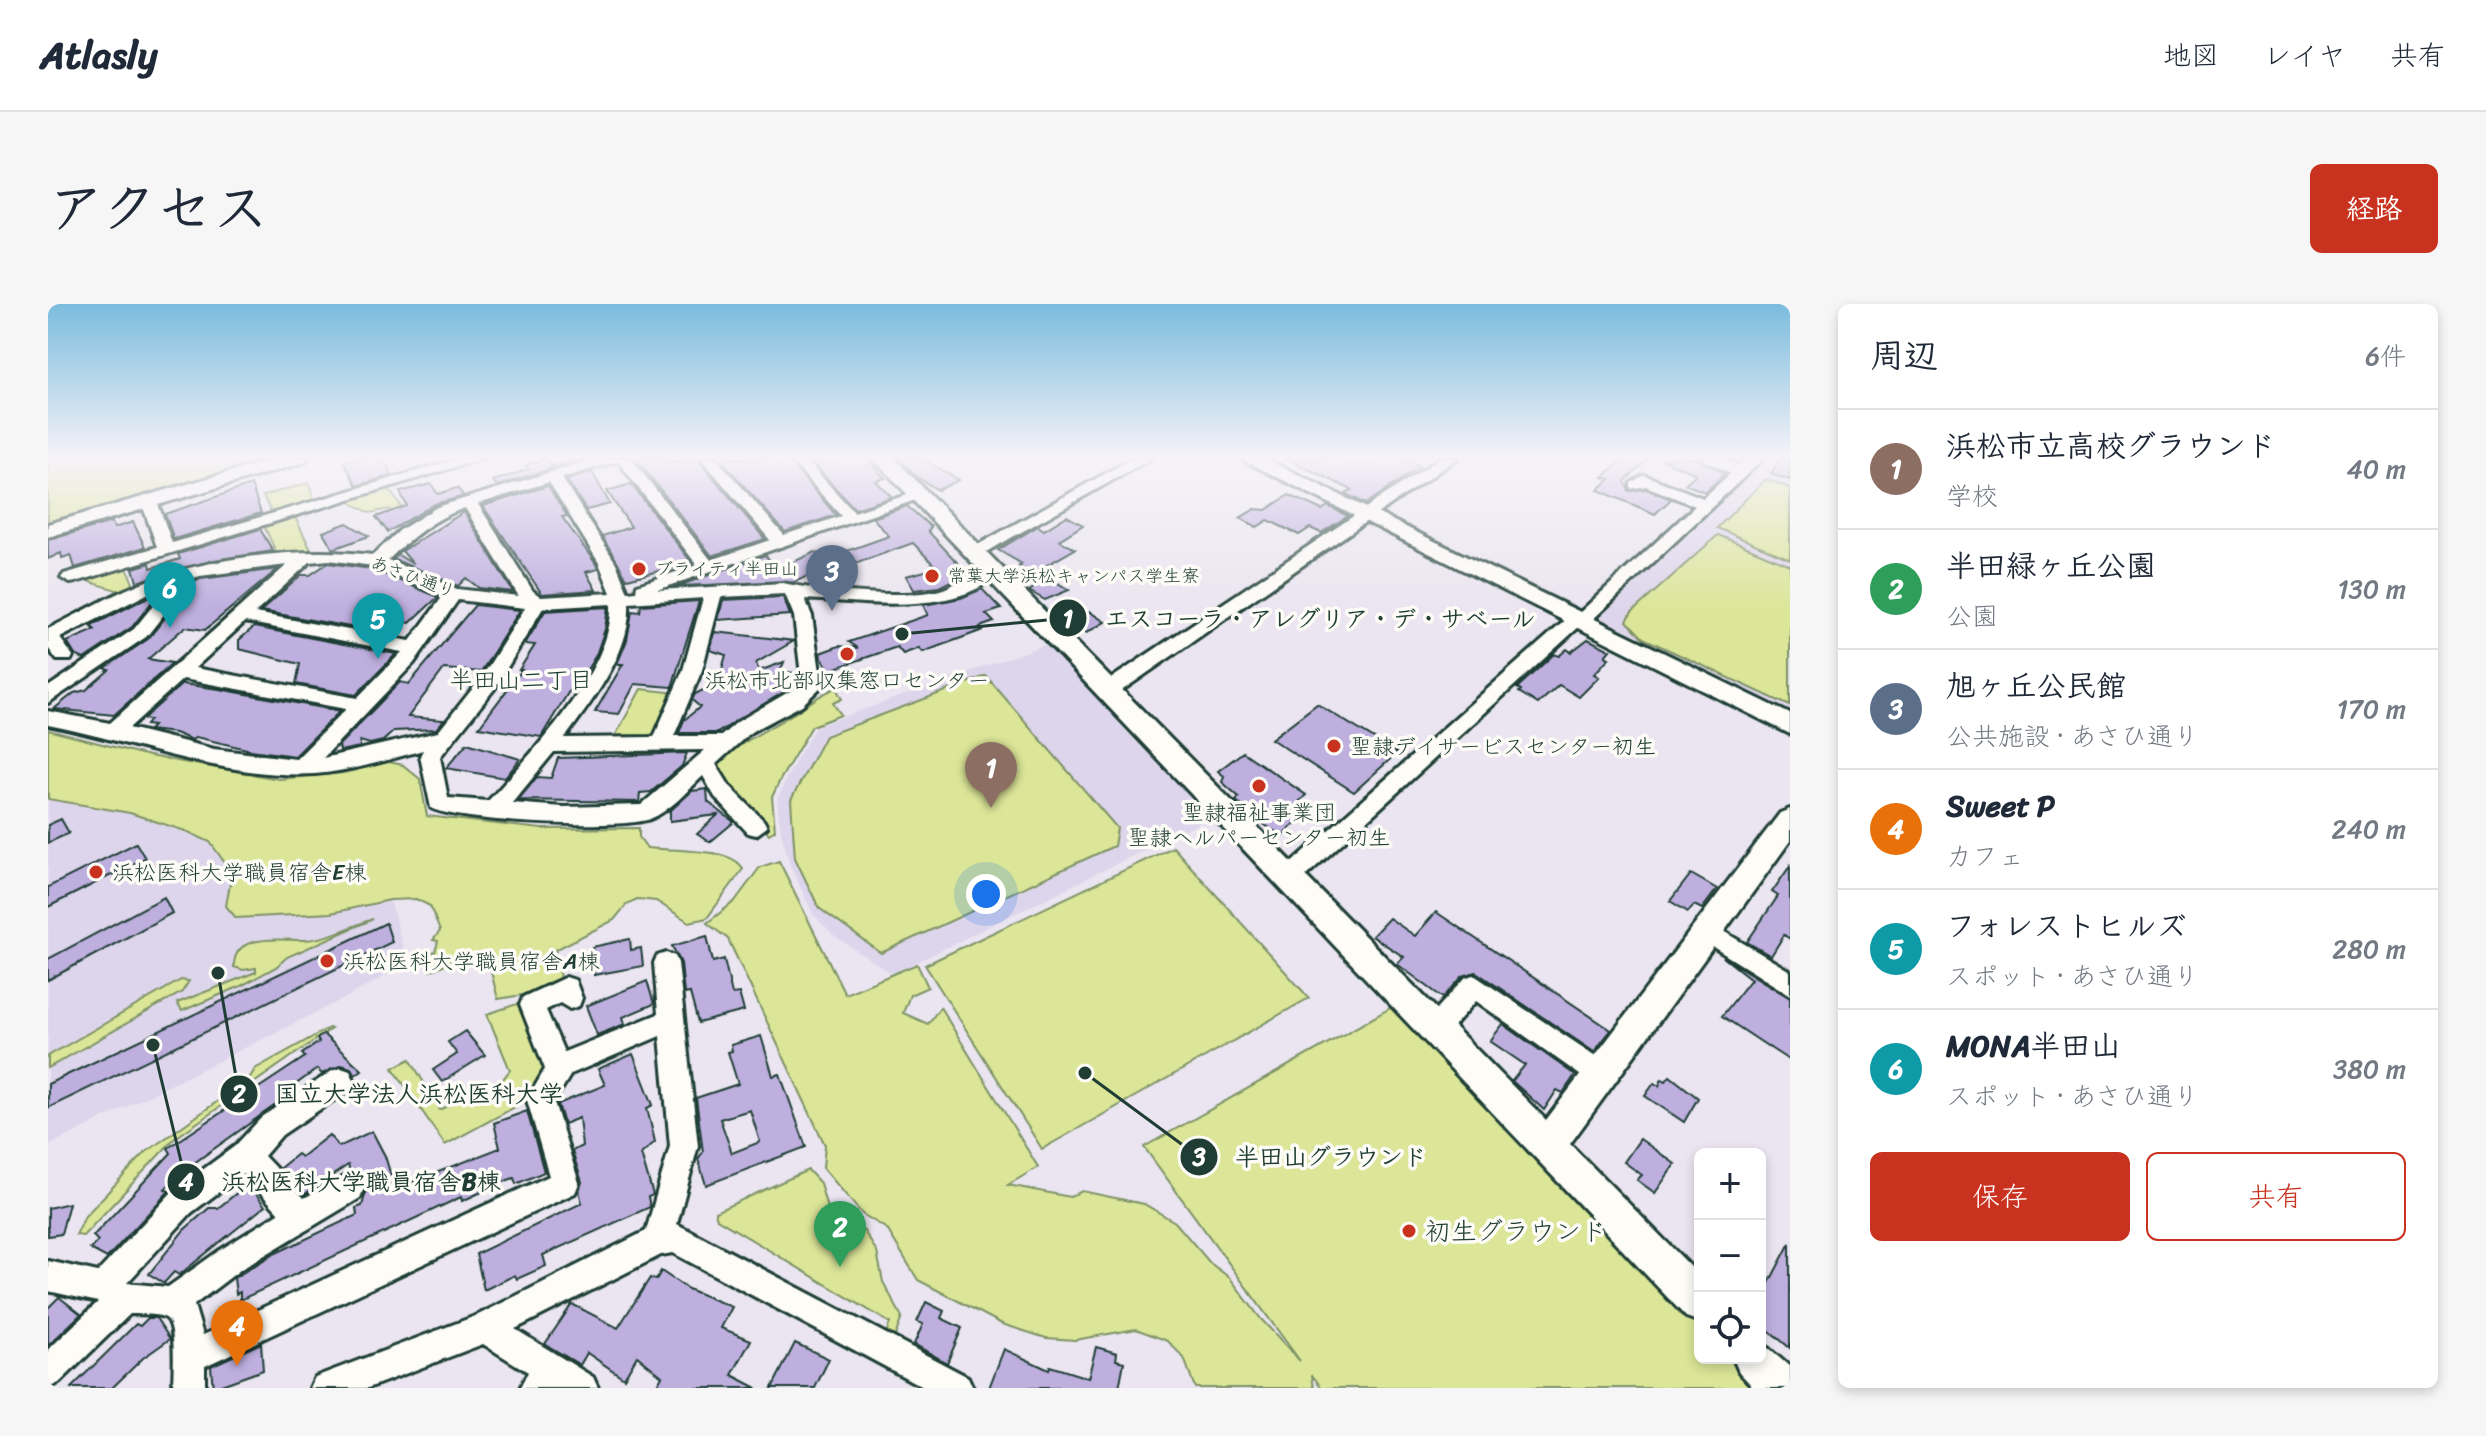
<!DOCTYPE html>
<html lang="ja">
<head>
<meta charset="utf-8">
<style>
	body { margin:0; font-family:Sriracha,"Klee One",sans-serif; background:#f6f6f7; color:#1f2937 }
	.controls { position:absolute; right:24px; bottom:24px; display:grid; overflow:hidden; border-radius:12px; box-shadow:0 4px 12px #0003 }
	.controls button { width:72px; height:72px; display:grid; place-items:center; padding:0; border:0; border-bottom:2px solid #e0e1e3; background:#fff; color:#1f2937; font:40px sans-serif }
	.you { position:absolute; left:938px; top:590px; width:28px; height:28px; margin:-20px; border:6px solid #fff; border-radius:50%; background:#1a73e8; box-shadow:0 0 0 12px #1a73e833 }
	.badge { display:grid; place-items:center; width:52px; height:52px; border-radius:50%; background:#c8321e; color:#fff; font-size:26px; font-weight:700 }
	.pin { position:absolute; translate:-50% -66px; filter:drop-shadow(0 2px 4px #0008) }
	.pin::after { content:''; position:absolute; top:42px; width:28px; height:24px; background:inherit; clip-path:polygon(0 0,100% 0,50% 100%) }
	.list { margin:0; padding:0; list-style:none }
	h2 { display:flex; justify-content:space-between; align-items:center; height:104px; margin:0; padding:0 32px; font-size:34px }
	h2 small { font-size:26px; font-weight:400; color:#747a83 }
	.list li { display:grid; grid-template-columns:52px 1fr auto; gap:24px; align-items:center; box-sizing:border-box; height:120px; padding:0 32px; border-top:2px solid #e0e1e3 }
	.list b { display:block; font-size:30px; white-space:nowrap }
	.list p { margin:0; font-size:26px; white-space:nowrap; color:#747a83 }
	.list em { font-size:26px; font-style:normal; color:#747a83 }
	.actions { display:flex; gap:16px; padding:24px 32px }
	.actions a { flex:1; padding:18px 0; border:2px solid #c8321e; border-radius:12px; text-align:center; font-size:28px; color:#c8321e }
	.actions .main { background:#c8321e; color:#fff }
	.icon { flex:none; width:44px; height:44px; fill:none; stroke:currentColor; stroke-width:2; stroke-linecap:round; stroke-linejoin:round }
	.map { position:relative; flex:none; width:1742px; height:1084px; overflow:hidden; border-radius:12px }
	header { display:flex; align-items:center; gap:48px; box-sizing:border-box; height:112px; padding:0 40px; background:#fff; border-bottom:2px solid #e0e1e3 }
	header strong { font-size:38px }
	nav { display:flex; gap:44px; margin-inline-start:auto; font-size:28px }
	.intro { display:flex; align-items:center; justify-content:space-between; box-sizing:border-box; height:192px; padding:0 48px }
	h1 { margin:0; font-size:56px }
	.button { padding:20px 36px; border-radius:12px; background:#c8321e; color:#fff; font-size:28px; font-weight:700 }
	main { display:flex; gap:48px; padding:0 48px }
	aside { flex:1; background:#fff; border-radius:12px; box-shadow:0 4px 12px #0003 }
	.map>svg:first-child { display:block }
</style>
</head>
<body>
<header>
<strong>Atlasly</strong>
<nav><a>地図</a><a>レイヤ</a><a>共有</a></nav>
</header>
<div class="intro"><h1>アクセス</h1><a class="button">経路</a></div>
<main>
<div class="map">
<svg width="1742" height="1084" viewBox="0 0 1742 1084">
	<rect width="100%" height="100%" fill="#eae5f0"/>
	<filter id="ink" filterUnits="userSpaceOnUse"><feTurbulence type="fractalNoise" baseFrequency=".0125" numOctaves="2"/><feDisplacementMap in="SourceGraphic" scale="16" xChannelSelector="R" yChannelSelector="G"/><feConvolveMatrix kernelMatrix="1 2 1 2 8 2 1 2 1" color-interpolation-filters="sRGB"/></filter>
	<g filter="url(#ink)">
		<g fill="#ddd5eb">
			<path d="M1718 154H1742V412L1548 316Z"/>
			<path d="M999 340 1165 512 845 670 786 632 765 610 742 561 733 529 729 496 739 473 767 423Z"/>
			<path d="M0 495 82 509 162 538 184 569 178 602 188 614 283 609 342 596 355 644 347 662 332 675 299 693 0 842Z"/>
		</g>
		<g fill="#dbe698" stroke="#7d9266" stroke-width="2">
			<path d="M0 154H228L0 218Z"/>
			<path d="M1718 175 1742 184V255L1669 224Z"/>
			<path d="M260 179 267 197 224 210 215 192Z"/>
			<path d="M340 184 359 210 351 216 342 205 322 209 304 199V195Z"/>
			<path d="M246 211 264 248 230 252 215 220Z"/>
			<path d="M1670 231 1742 261V402L1595 334 1579 317 1583 309Z"/>
			<path d="M78 262 86 282 75 288 39 277Z"/>
			<path d="M938 372 1069 524 1066 542 833 649 771 604 747 554 743 496 777 432Z"/>
			<path d="M788 384 794 395 785 399 793 411 764 422 732 476 724 493 727 526 721 530 684 489 668 461C694 435 725 424 754 404 766 396 774 389 788 384Z"/>
			<path d="M593 385 630 389C608 430 615 435 566 434Z"/>
			<path d="M0 426 101 452 231 475 295 469 341 458 355 461 372 475 379 512 494 525 591 524V533L599 544C623 547 685 543 695 565L659 614 641 618 608 597 589 595 579 600 566 616 507 646 512 674 474 691 450 695 438 648 406 656 382 667 379 662 382 649 387 648 390 637 385 636 392 627 382 602 368 595 342 596 283 609 188 614 178 602 184 569 162 538 140 528 82 509 0 495Z"/>
			<path d="M1125 543 1261 694 994 845 877 661Z"/>
			<path d="M731 557 797 690 869 660 880 683 862 691 855 709 880 720 892 703 990 863 960 881 1022 893 1034 887 1096 900 1127 918 1162 959 1182 974 1213 1015 1252 1057 1096 843 1346 702 1652 1017V1054H1685L1713 1084H1274L1264 1071 1266 1084H1147L1136 1054 1120 1037 1088 1025 1027 1036 998 1034 954 1020 870 976 839 925 814 910 775 864 777 841 680 635 659 619 687 597 712 563Z"/>
			<path d="M325 615 239 653 228 663 193 682 134 707 129 699 208 668V664L195 666 186 663C185 627 235 637 258 636 281 634 304 622 325 615Z"/>
			<path d="M133 676 141 677 134 688 0 764V752Z"/>
			<path d="M472 699 498 763 480 796 397 841 345 764 362 755 392 806 455 775 462 766 439 710Z"/>
			<path d="M281 724 283 725 126 835 35 932 28 931 37 912 98 848 201 775 207 765Z"/>
			<path d="M760 866 772 879 778 901 798 919 816 927 829 948 835 978 854 1013 846 1035 837 1032 842 1019 669 915 667 908Z"/>
		</g>
		<g fill="#beafdf" stroke="#1f3d34" stroke-width="2" fill-rule="evenodd">
			<path d="M307 154H335L344 171 309 182 296 158Z"/>
			<path d="M535 154 449 182 445 177 481 165 478 161 499 155 504 162Z"/>
			<path d="M588 154H616L619 158 649 154 717 235 664 252Z"/>
			<path d="M680 154H738L788 211 737 228 673 156Z"/>
			<path d="M760 154H819L837 174 828 177 844 193 807 205Z"/>
			<path d="M850 154H873L911 176 890 186 869 173Z"/>
			<path d="M1237 154H1352L1372 162 1318 200 1298 190 1304 186Z"/>
			<path d="M1577 154H1601L1577 177 1581 187 1598 185 1623 195 1607 210 1550 186 1562 175 1555 173Z"/>
			<path d="M1611 154H1649L1677 169 1657 188 1637 180 1648 170Z"/>
			<path d="M1732 154H1742V176L1723 170Z"/>
			<path d="M544 168 562 200 538 206 519 176Z"/>
			<path d="M383 180 390 190 409 184 416 192 387 200 340 228 328 213 359 202 352 188Z"/>
			<path d="M583 180 644 259 579 275 554 232 583 223 559 187Z"/>
			<path d="M203 181 213 209 126 235 117 210Z"/>
			<path d="M500 182 519 212 514 213 548 260 550 265 538 268 548 286 494 290 435 202Z"/>
			<path d="M1241 191 1274 206 1280 202 1300 212 1273 229 1262 224 1251 231 1220 216 1209 223 1192 214 1207 205 1218 206Z"/>
			<path d="M859 202 883 223 880 227 919 269 891 283 866 286 858 272 889 264 865 239 770 273 766 269 747 278 630 282 717 251 730 265 767 248 782 253 841 232 825 214Z"/>
			<path d="M416 208 465 288 431 284 418 274 410 282 345 255 350 251 365 260 354 247Z"/>
			<path d="M1019 212 1035 221 1011 236 1027 245 983 270 971 262 974 260 950 246 990 222 996 226Z"/>
			<path d="M64 218 66 224 85 218 97 243 27 264 23 251 14 254 13 249 0 255V236Z"/>
			<path d="M299 219 321 232 285 245 275 228Z"/>
			<path d="M212 225 225 247 166 256 89 278 85 264 102 259 103 264 132 255 130 250Z"/>
			<path d="M280 259 324 265 390 293 362 319 342 315 330 328 213 307 253 271H262Z"/>
			<path d="M230 265 157 326 137 323 100 355 124 359 66 411 6 405 26 389 38 386 61 366 57 364 100 335 131 296 126 283 153 275Z"/>
			<path d="M1002 274 1021 286 997 296 981 287Z"/>
			<path d="M934 285 953 305 938 310 946 318 932 323 935 326 875 348 871 344 855 350 849 343 782 366 773 353 772 349 791 342 810 344 801 338 880 311 875 301 913 294Z"/>
			<path d="M106 290 107 294 84 323 36 355 27 351 19 338 47 326 43 322Z"/>
			<path d="M735 293 742 311 670 316 675 296Z"/>
			<path d="M651 297 624 383 587 380 571 410 547 408 575 360H569L579 336 584 307 592 308 593 301Z"/>
			<path d="M427 301 472 306 433 368 396 365 360 413 396 416 388 425 346 427 335 437 322 440 312 437V443L292 447 291 441 352 378 361 380Z"/>
			<path d="M560 303 557 325 548 351 535 372 531 371 493 433 431 423 474 366H471L487 341 477 340 497 307Z"/>
			<path d="M1042 308 1057 318 1038 329 1023 319Z"/>
			<path d="M206 323 348 350 308 391 248 380 252 360 191 345V336Z"/>
			<path d="M667 328 746 337 708 359 711 367 736 358 732 368 750 369 749 380 669 429H631L636 416 652 403 644 396 647 390 670 379 678 351 662 346Z"/>
			<path d="M1540 335 1562 346 1557 352 1561 354 1546 370 1551 373 1531 393 1511 381 1490 400 1471 388 1473 386 1469 384 1506 350 1511 352 1519 345 1523 348Z"/>
			<path d="M134 380 171 385 292 407 247 452 203 446 148 433 144 436 127 429 101 426 105 422 98 421 102 416 95 415Z"/>
			<path d="M1269 400 1349 449 1306 488 1223 435Z"/>
			<path d="M419 439 472 455 457 474 398 464Z"/>
			<path d="M1195 448 1258 491 1247 502 1258 509 1234 532 1206 514 1208 511 1188 497 1191 493 1174 478 1176 472 1170 467Z"/>
			<path d="M639 449 634 462 603 488 592 489 591 498 470 496 489 473 503 474 510 454Z"/>
			<path d="M659 485 660 498 686 518 662 538 649 530 670 511 622 517V507L644 487Z"/>
			<path d="M13 515 21 529 0 539V521Z"/>
			<path d="M88 539 97 554 0 603V583Z"/>
			<path d="M1742 562V635L1736 631 1723 652 1699 638 1730 592 1724 588Z"/>
			<path d="M1643 570 1669 585 1654 605 1646 601 1640 608 1622 597Z"/>
			<path d="M116 593 124 609 0 676V655Z"/>
			<path d="M1388 608 1563 726 1546 748 1428 668 1415 672 1395 694 1349 660 1356 653 1324 632 1341 614 1367 632Z"/>
			<path d="M338 619 344 638 0 804V780Z"/>
			<path d="M659 632 665 658 676 655 684 690 691 689 696 707 650 719 642 689 636 690 633 659 624 642Z"/>
			<path d="M582 635 583 646 593 644 595 662 546 671 544 643Z"/>
			<path d="M1675 653 1742 694V757L1674 712 1703 675Z"/>
			<path d="M599 677 606 700 575 713 577 720 549 731 538 702Z"/>
			<path d="M1455 720 1527 771 1515 789 1509 786 1496 806 1464 777 1477 761 1442 737Z"/>
			<path d="M417 727 437 751 394 778 385 766 409 750 400 738Z"/>
			<path d="M275 730 314 766 307 771 303 764 294 761 274 770 269 765 247 781 250 785 132 869 117 885 121 887 59 954 42 945 50 937 45 932 123 849 120 844 257 753 254 750 271 738 269 735Z"/>
			<path d="M713 732 725 772 732 770 758 843 658 881 650 855 655 848 648 794 690 780 680 748 684 747 683 741ZM702 806 712 838 684 849 672 815Z"/>
			<path d="M585 750 605 801 599 804 607 838 593 850 605 891 600 893 602 903 495 951 498 962 469 975 467 971 436 986 428 950 534 899 531 887 534 878 524 847 534 842 531 814 516 820 510 800 557 781 550 765Z"/>
			<path d="M1622 772 1650 794 1636 818 1597 792 1606 779 1611 782 1614 775 1618 777Z"/>
			<path d="M479 807 496 868 468 880 466 874 460 876 414 897 413 893 192 996V988L188 990 186 974 224 951 309 911 308 904 314 902 319 883 315 873 302 867 300 861 257 890 232 864 249 850 253 853 281 831 291 843 324 827 337 852 347 885 452 844 446 819Z"/>
			<path d="M1592 835 1627 860 1607 889 1589 876 1594 871 1576 858Z"/>
			<path d="M200 880 217 902 131 971 126 968 116 979 101 970 136 926 161 904H170Z"/>
			<path d="M21 899 13 930 0 932V904Z"/>
			<path d="M1742 939V1044L1712 1019V996Z"/>
			<path d="M613 967 640 985 684 1003 673 1024 703 1036 684 1071 709 1084H607L614 1072 589 1052 576 1074 539 1049 532 1061 497 1040 524 1000 570 1024 602 974 608 976Z"/>
			<path d="M11 993 33 1010 0 1042V1004Z"/>
			<path d="M878 998 896 1007 893 1014 914 1024 899 1059 866 1040 875 1020 869 1018Z"/>
			<path d="M100 1014H108L122 1035 95 1054 64 1084H23L88 1020 92 1022Z"/>
			<path d="M213 1039 215 1066 165 1084 163 1062Z"/>
			<path d="M747 1039 781 1055 767 1084H724Z"/>
			<path d="M1048 1043 1069 1049 1068 1056 1076 1058 1071 1084H941L956 1045 1001 1066 1002 1062 1040 1074Z"/>
		</g>
		<g fill="none" stroke-linecap="round" stroke-linejoin="round">
			<defs>
				<g id="minor">
					<path d="M413 154H437L28 278 22 279 13 274 16 270 109 243 93 197 95 194 109 197 124 239Z"/>
					<path d="M549 154H583L663 256 722 236 653 154H668L736 231 793 212 741 154H756L806 208 871 187 879 192 609 286 735 279C768 287 861 295 892 286 911 281 930 259 950 263L953 267C911 313 813 298 757 295L764 312 774 382 754 401 703 428 668 460 681 481 716 517 719 523 708 531 700 529 667 493 655 472C639 487 622 507 602 515 574 526 407 518 383 504L372 452 375 446C340 456 304 467 267 470 177 475 87 438 0 421V407L62 419 239 261 152 272 122 281 129 294 98 333 0 399V383L86 325 111 294 107 286 12 334 25 352 23 356H9L0 344V325C26 312 51 298 77 286 147 254 250 242 325 251L352 226 389 203ZM570 157 649 261 589 281 588 287 580 288 568 259 514 174ZM501 178 551 259 563 289 493 293 485 287 430 200ZM417 204 470 291 471 292 409 285 340 256C363 234 386 214 417 204ZM280 256 325 262 395 292 362 337 207 309 262 258ZM737 290 746 312 754 380 689 418 673 432H626L654 366 673 293ZM655 294 635 366 606 433 517 434C544 397 584 347 581 299ZM410 296 477 304 433 374 390 428 275 454 366 359ZM563 300C566 365 481 452 440 497L400 494 392 453 447 384 495 304ZM197 318 354 348 309 394 147 364ZM135 375 298 405 248 455 166 445 81 424ZM657 446 593 501 515 503 464 499 506 448Z"/>
					<path d="M1085 154H1104L931 252H919L917 248Z"/>
					<path d="M1392 154H1410L1066 392H1052L1049 387 1052 382Z"/>
					<path d="M1652 154H1673L1691 161 1699 154H1716L1541 319 1533 321 1248 581H1232L1229 575 1232 569 1521 313 1529 311 1647 202 1598 182 1583 185V179L1596 171 1655 194 1683 169Z"/>
					<path d="M1660 618 1742 667V691L1652 635 1648 628 1652 621Z"/>
					<path d="M618 649 627 652 630 659 650 842 629 920 920 1073 925 1084H877L625 949 613 951 467 1025 545 1073 550 1084H472L480 1068 435 1040 320 1084H262L267 1073 430 1011 598 927 622 842 612 732 523 770 506 798 531 879 527 889 157 1062V1084H125C125 1070 129 1025 119 1015 112 1009 91 1011 82 1010L11 1079 0 1084V1046L50 998 0 987V957L50 968 123 889 187 842 214 813 284 767 293 764 302 767 306 776 302 785 234 831 216 852 256 894 302 870 312 874 316 884 312 894 192 966 146 1001 155 1031 501 872 479 796 497 765 472 701 475 693 518 673 527 676 534 694 531 702 522 705 512 699 498 706 516 748 610 710 606 659 609 652ZM195 870 231 909 172 946 120 983 79 979 143 909Z"/>
					<path d="M1426 671 1561 761 1565 770 1561 779 1552 782 1543 779 1428 697 1395 734 1386 737 1377 734 1373 726 1377 718 1417 674Z"/>
				</g>
				<g id="tertiary">
					<path d="M230 154H260L257 158 0 233V220Z"/>
					<path d="M825 154H846L1498 816 1732 509 1742 505V537L1522 840 1652 972V1018L1638 1013Z"/>
					<path d="M1191 154H1216L1742 410V430Z"/>
					<path d="M1712 1037 1742 1063V1084H1706L1691 1068 1685 1054H1712Z"/>
				</g>
			</defs>
			<use href="#minor" stroke="#1f3d34" stroke-width="6"/>
			<use href="#tertiary" stroke="#1f3d34" stroke-width="6"/>
			<use href="#minor" fill="#fdfcf7" fill-rule="evenodd"/>
			<use href="#tertiary" fill="#fdfcf7" fill-rule="evenodd"/>
		</g>
	</g>
	<linearGradient id="sky" x2="0" y2="1"><stop stop-color="#7bbcde"/><stop offset="0.5" stop-color="#f6f3f8"/><stop offset="1" stop-color="#f6f3f8" stop-opacity="0"/></linearGradient>
	<rect width="1742" height="306" fill="url(#sky)"/>
	<g fill="#c8321e" stroke="#fdfcf7" stroke-width="3">
		<circle cx="591" cy="265" r="8"/>
		<circle cx="884" cy="272" r="8"/>
		<circle cx="799" cy="350" r="8"/>
		<circle cx="1286" cy="442" r="8"/>
		<circle cx="1211" cy="482" r="8"/>
		<circle cx="48" cy="568" r="8"/>
		<circle cx="279" cy="657" r="8"/>
		<circle cx="1361" cy="927" r="8"/>
	</g>
	<g text-anchor="middle" dominant-baseline="central" stroke-width="7" stroke-linejoin="round" paint-order="stroke">
		<g font-size="18" fill="#1f3d34" stroke="#fdfcf7" text-anchor="start">
			<text x="607" y="265">ブライティ半田山</text>
			<text x="900" y="272">常葉大学浜松キャンパス学生寮</text>
		</g>
		<g font-size="18" fill="#1f3d34" stroke="#fdfcf7">
			<text transform="translate(365 273) rotate(20)">あさひ通り</text>
		</g>
		<g font-size="22" fill="#1f3d34" stroke="#fdfcf7" text-anchor="start">
			<text x="799" y="376" text-anchor="middle">浜松市北部収集窓口センター</text>
			<text x="1302" y="442">聖隷デイサービスセンター初生</text>
			<text x="1211" y="508" text-anchor="middle">聖隷福祉事業団<tspan x="1211" dy="25">聖隷ヘルパーセンター初生</tspan></text>
			<text x="64" y="568">浜松医科大学職員宿舎E棟</text>
			<text x="295" y="657">浜松医科大学職員宿舎A棟</text>
		</g>
		<g font-size="24" fill="#1f3d34" stroke="#fdfcf7">
			<text x="473" y="376">半田山二丁目</text>
		</g>
		<g font-size="26" fill="#1f3d34" stroke="#fdfcf7" text-anchor="start">
			<text x="1377" y="927">初生グラウンド</text>
		</g>
	</g>
	<path fill="none" stroke="#1f3d34" stroke-width="3" d="M854 330L1020 314M170 669L191 790M1037 769L1151 853M105 741L138 878"/>
	<g fill="#1f3d34" stroke="#fdfcf7" stroke-width="3">
		<circle cx="854" cy="330" r="8"/>
		<circle cx="170" cy="669" r="8"/>
		<circle cx="1037" cy="769" r="8"/>
		<circle cx="105" cy="741" r="8"/>
		<circle cx="1020" cy="314" r="20"/>
		<circle cx="191" cy="790" r="20"/>
		<circle cx="1151" cy="853" r="20"/>
		<circle cx="138" cy="878" r="20"/>
	</g>
	<g font-size="24" text-anchor="middle" font-weight="bold" fill="#fff">
		<text x="1020" y="323">1</text>
		<text x="191" y="798">2</text>
		<text x="1151" y="861">3</text>
		<text x="138" y="886">4</text>
	</g>
	<g font-size="24" text-anchor="middle" font-weight="bold" fill="#1f3d34" stroke="#fdfcf7" stroke-width="7" stroke-linejoin="round" paint-order="stroke">
		<text x="1272" y="323">エスコーラ・アレグリア・デ・サベール</text>
		<text x="371" y="798">国立大学法人浜松医科大学</text>
		<text x="1283" y="861">半田山グラウンド</text>
		<text x="313" y="886">浜松医科大学職員宿舎B棟</text>
	</g>
</svg>
<div class="controls">
<button>+</button>
<button>−</button>
<button><svg class="icon" aria-label="locate" viewBox="0 0 24 24"><circle cx="12" cy="12" r="6"/><path d="M12 2v4M12 18v4M2 12h4M18 12h4"/></svg></button>
</div>
<div class="you"></div>
<div class="pin badge" style="left:943px;top:504px;background:#8d6e63">1</div>
<div class="pin badge" style="left:792px;top:963px;background:#2e9e5b">2</div>
<div class="pin badge" style="left:784px;top:307px;background:#5c6f8a">3</div>
<div class="pin badge" style="left:189px;top:1062px;background:#e8710a">4</div>
<div class="pin badge" style="left:330px;top:355px;background:#0f9aa8">5</div>
<div class="pin badge" style="left:122px;top:324px;background:#0f9aa8">6</div>
</div>
<aside>
<h2>周辺<small>6件</small></h2>
<ul class="list">
<li><span class="badge" style="background:#8d6e63">1</span><div><b>浜松市立高校グラウンド</b><p>学校</p></div><em>40 m</em></li>
<li><span class="badge" style="background:#2e9e5b">2</span><div><b>半田緑ヶ丘公園</b><p>公園</p></div><em>130 m</em></li>
<li><span class="badge" style="background:#5c6f8a">3</span><div><b>旭ヶ丘公民館</b><p>公共施設 · あさひ通り</p></div><em>170 m</em></li>
<li><span class="badge" style="background:#e8710a">4</span><div><b>Sweet P</b><p>カフェ</p></div><em>240 m</em></li>
<li><span class="badge" style="background:#0f9aa8">5</span><div><b>フォレストヒルズ</b><p>スポット · あさひ通り</p></div><em>280 m</em></li>
<li><span class="badge" style="background:#0f9aa8">6</span><div><b>MONA半田山</b><p>スポット · あさひ通り</p></div><em>380 m</em></li>
</ul>
<div class="actions"><a class="main">保存</a><a>共有</a></div>
</aside>
</main>
</body>
</html>
